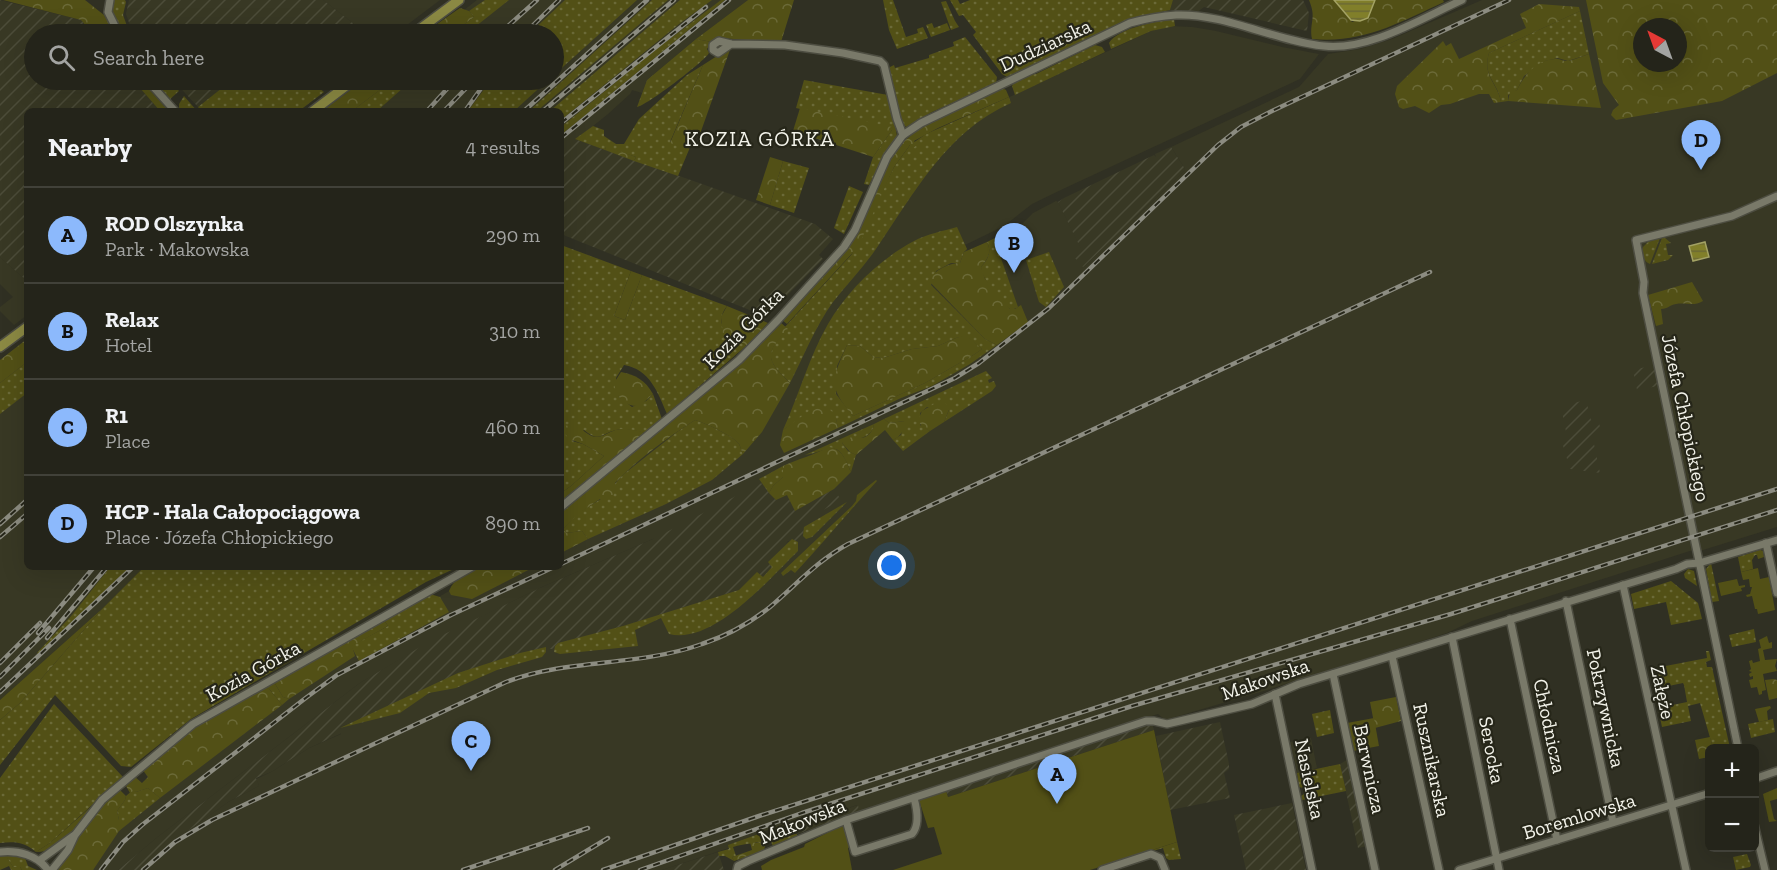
<!DOCTYPE html>
<html lang="en">
<head>
<meta charset="utf-8">
<style>
	body { margin:0; font-family:"Zilla Slab",serif; background:#2c2c23; color:#f1f3f6 }
	.controls { position:absolute; right:18px; bottom:18px; display:grid; overflow:hidden; border-radius:9px; box-shadow:0 6px 24px #0002 }
	.controls button { width:54px; height:54px; display:grid; place-items:center; padding:0; border:0; border-bottom:2px solid #414139; background:#24241a; color:#f1f3f6; font:30px sans-serif }
	.compass { position:absolute; left:1633px; top:18px; width:54px; height:54px; border-radius:50%; background:#24241a; box-shadow:0 6px 24px #0002; rotate:319deg }
	.you { position:absolute; left:892px; top:566px; width:21px; height:21px; margin:-15px; border:4px solid #fff; border-radius:50%; background:#1a73e8; box-shadow:0 0 0 9px #1a73e833 }
	.badge { display:grid; place-items:center; width:39px; height:39px; border-radius:50%; background:#8cb9fc; color:#111; font-size:20px; font-weight:700 }
	.pin { position:absolute; translate:-50% -50px; filter:drop-shadow(0 2px 3px #0008) }
	.pin::after { content:''; position:absolute; top:32px; width:21px; height:18px; background:inherit; clip-path:polygon(0 0,100% 0,50% 100%) }
	.list { margin:0; padding:0; list-style:none }
	h2 { display:flex; justify-content:space-between; align-items:center; height:78px; margin:0; padding:0 24px; font-size:26px }
	h2 small { font-size:20px; font-weight:400; color:#a3a4a2 }
	.list li { display:grid; grid-template-columns:39px 1fr auto; gap:18px; align-items:center; box-sizing:border-box; height:96px; padding:0 24px; border-top:2px solid #414139 }
	.list b { display:block; font-size:22px; white-space:nowrap }
	.list p { margin:0; font-size:20px; white-space:nowrap; color:#a3a4a2 }
	.list em { font-size:20px; font-style:normal; color:#a3a4a2 }
	.icon { flex:none; width:33px; height:33px; fill:none; stroke:currentColor; stroke-width:2; stroke-linecap:round; stroke-linejoin:round }
	.map { position:relative; flex:none; width:1777px; height:870px; overflow:hidden }
	.search { position:absolute; background:#24241a; box-shadow:0 6px 24px #0002; left:24px; top:24px; width:540px; height:66px; display:flex; align-items:center; gap:15px; box-sizing:border-box; padding:0 21px; border-radius:33px; color:#a3a4a2; font-size:22px }
	.panel { position:absolute; background:#24241a; box-shadow:0 6px 24px #0002; left:24px; top:108px; width:540px; height:462px; border-radius:9px }
	.map>svg:first-child { display:block }
</style>
</head>
<body>
<div class="map">
<svg width="1777" height="870" viewBox="0 0 1777 870">
	<defs>
		<pattern id="industrial-furrows" width="10" height="10" patternUnits="userSpaceOnUse" patternTransform="scale(1.5)"><rect width="10" height="10" fill="#383824"/><path d="M-1 1l2-2M0 10L10 0M9 11l2-2" fill="none" stroke="#4c4c39"/></pattern>
		<pattern id="grass-dots" width="8" height="8" patternUnits="userSpaceOnUse" patternTransform="scale(1.5)"><rect width="8" height="8" fill="#525016"/><path d="M2 2h.1M6 6h.1" fill="none" stroke="#6b6a38" stroke-width="1.8" stroke-linecap="round"/></pattern>
		<pattern id="forest-crowns" width="20" height="18" patternUnits="userSpaceOnUse" patternTransform="scale(1.5)"><rect width="20" height="18" fill="#525016"/><path d="M2 6a3 3 0 1 1 6 0M12 15a3 3 0 1 1 6 0" fill="none" stroke="#6b6a38"/></pattern>
		<pattern id="water-rules" width="6" height="5" patternUnits="userSpaceOnUse" patternTransform="scale(1.5)"><rect width="6" height="5" fill="#817f2a"/><path d="M0 2.5h6" fill="none" stroke="#6b6935"/></pattern>
	</defs>
	<rect width="100%" height="100%" fill="#303023"/>
	<g fill="#383824" fill-rule="evenodd">
		<path d="M323 0H440L395 34H367Z"/>
		<path d="M477 0H748L696 39 647 80 642 93 632 90 630 94 608 114 561 152V111H322L364 80H554V34H423L460 8 464 10Z"/>
		<path d="M1482 0H1777V527L1703 550H1693L1472 621 1447 633 1267 690 1165 720 1158 714 862 811 859 810 857 805 794 826 793 822 778 826 729 845V848L662 870H140L172 842 228 802 259 786 256 779 271 772 309 748 341 734 340 727 802 536 653 539 542 587 430 642 360 683 159 836 118 870H79L126 796 176 755 388 626 491 567H561V519L765 348 852 254 975 113 1151 31 1170 26 1192 27 1216 31 1282 47 1319 54 1300 79 1065 188 1032 204 1004 226 965 245 968 251 1007 233 1015 234 1021 232 1022 224 1033 213 1056 201 1058 202 1082 250 1136 217 1184 171 1185 169 1171 147 1299 87 1328 54 1360 49 1392 39ZM1642 27H1678V63H1642Z"/>
		<path d="M0 257 27 281V315L14 325 0 311V307L13 297 0 284Z"/>
		<path d="M27 339V567H144L103 608 0 700V360Z"/>
		<path d="M1311 738 1317 768 1297 773 1290 742Z"/>
	</g>
	<g fill="url(#industrial-furrows)">
		<path d="M0 0 81 20 93 34H34V80H133L160 111H27V281L0 257Z"/>
		<path d="M129 0H323L367 34H133L126 14Z"/>
		<path d="M1173 0H1303L1309 13 1307 31 1204 7 1196 13 1170 10Z"/>
		<path d="M173 80H232L198 107Z"/>
		<path d="M575 139 815 224 833 239 819 255 823 259 772 311 759 310 757 313 561 234V152Z"/>
		<path d="M1171 147 1185 169 1184 171 1083 267 1074 257 1081 249 1058 202 1064 198 1154 155 1156 157 1155 154Z"/>
		<path d="M1654 365 1658 386 1637 390 1633 370Z"/>
		<path d="M1586 400 1591 420 1598 419 1602 435 1593 439 1600 473 1570 469 1561 439 1567 437 1561 406Z"/>
		<path d="M761 483 776 500 787 495 795 511 834 489 841 500 802 522 804 527 803 536 797 541H788L768 561 773 567 762 577 757 572 739 590 623 626 560 643 555 646 553 649H546L545 647 340 727 342 733 309 748 271 772 256 778 259 786 228 802 172 842 140 870H118L159 836 360 683 430 641 457 628 542 587 653 539Z"/>
		<path d="M1220 722 1229 764V769L1224 773 1230 798 1170 810 1156 736Z"/>
		<path d="M1152 723 1154 730 948 797 945 790Z"/>
		<path d="M1347 760 1367 846 1358 848 1340 764Z"/>
		<path d="M1292 803 1306 870H1246L1234 815Z"/>
		<path d="M858 805 859 810 862 811 797 834 794 826Z"/>
		<path d="M718 852 724 870H662Z"/>
	</g>
	<g fill="url(#grass-dots)" fill-rule="evenodd">
		<path d="M114 0H125L126 2 123 15 130 34H122C116 22 110 14 114 0Z"/>
		<path d="M485 0H509L466 34H451L474 17 469 11Z"/>
		<path d="M565 0H637L554 75V34H529Z"/>
		<path d="M652 0H668L537 111H529Z"/>
		<path d="M680 0H712L679 24 561 120V111H550Z"/>
		<path d="M721 0H725L561 135V127L654 51Z"/>
		<path d="M883 0H893L906 37 918 33 917 29 923 27 928 38 897 49 889 30Z"/>
		<path d="M950 0H958L960 4 970 0H1173L1170 10 1127 20 1007 77 1002 74 973 35 976 32 963 15 959 16Z"/>
		<path d="M946 1 955 21 959 27 951 30 941 2Z"/>
		<path d="M1580 11 1589 54 1568 61 1558 58 1545 61 1524 76 1517 90 1508 95V101L1501 102C1498 82 1482 77 1489 53Z"/>
		<path d="M1174 19 1175 26 1151 31 1111 49 1109 43C1118 28 1157 21 1174 19Z"/>
		<path d="M932 23 934 28 947 23 950 30 931 37 926 25Z"/>
		<path d="M965 37 997 77 996 83 932 112 906 127 903 124 888 75 890 67 894 65 895 68 929 58V55L954 46 953 42Z"/>
		<path d="M696 39 712 42 707 49 709 53C705 61 646 106 637 107L647 80Z"/>
		<path d="M1095 45 1102 47 1105 52 1015 95 1012 86C1015 79 1028 74 1036 74Z"/>
		<path d="M703 65 670 142 689 131 696 133 678 176 634 161 636 157 606 147 605 150 575 139 593 126 604 130V136L616 144H624L639 119 687 75Z"/>
		<path d="M150 80H169L179 91 168 101Z"/>
		<path d="M232 80H309L324 92 299 111H201L198 107Z"/>
		<path d="M393 80H412L377 111H352Z"/>
		<path d="M491 80H548L514 111H468Z"/>
		<path d="M804 80 888 95 890 109H892L897 136 883 158 869 185 864 184 873 157 892 130 796 108Z"/>
		<path d="M184 96 197 111 185 109 179 111V104Z"/>
		<path d="M1009 97 1011 103C946 132 915 192 876 249 863 268 847 284 833 302 815 327 804 356 790 383 766 360 764 354 787 329L785 327 852 254 894 167 910 145 926 134Z"/>
		<path d="M783 161 809 168 794 213 770 205Z"/>
		<path d="M849 186 863 192 844 234 834 228Z"/>
		<path d="M957 227 967 249 964 252 960 263H951L936 271 931 285 985 339 997 345 970 364 932 386 901 398 838 428 836 419 792 424 783 430C799 395 809 357 828 324 847 291 880 259 914 241 927 234 943 231 957 227ZM966 336 982 349 975 354 925 383 853 416 836 394 837 366 847 345 860 346 873 357 883 358 912 349 938 346 956 338Z"/>
		<path d="M995 238V241L1018 307 1012 310C1002 304 982 280 981 267 988 259 992 253 987 242Z"/>
		<path d="M1660 238 1650 264C1644 262 1641 254 1643 247L1649 241Z"/>
		<path d="M1665 238 1671 243 1666 244 1668 255H1673L1668 260 1652 264 1662 238Z"/>
		<path d="M561 245 631 271 614 316 625 320 642 275 727 306C717 319 722 327 729 339L738 340 746 346 667 414C658 393 650 369 624 365L616 378 619 397 632 407 646 401 653 394 662 419 645 433C638 431 623 428 616 430 600 434 600 443 584 430L572 441 583 444 604 456 571 486 561 493Z"/>
		<path d="M1049 252 1064 287 1046 307 1039 302 1026 260Z"/>
		<path d="M27 362V393L0 414V383Z"/>
		<path d="M986 371 992 378 988 380 989 383 994 381 996 386 992 391 944 422 949 410 927 407 920 413V425L930 431 903 451 893 440 901 435 905 421 889 423 884 419Z"/>
		<path d="M695 420C706 423 733 436 739 444 740 445 742 453 743 454L712 480 666 504 588 539 582 531 566 533 563 529 578 513 601 499 624 474 677 432Z"/>
		<path d="M874 424C872 440 855 438 842 443L848 451 856 455 851 472C837 438 834 449 805 455Z"/>
		<path d="M783 466V477L773 486 769 493 759 479Z"/>
		<path d="M876 480 877 481C850 510 823 543 795 573L791 570 783 576 781 573 852 506 856 501 857 495Z"/>
		<path d="M847 502 812 537 806 539 803 536 804 527Z"/>
		<path d="M792 539 798 542V551C769 579 713 645 669 634L661 618 635 630 638 646 560 654 554 652 555 646 558 643 623 626 739 590 757 572 763 577 772 567 768 562Z"/>
		<path d="M1760 550 1763 551 1764 557 1758 559 1757 555H1755L1752 560 1753 569 1741 572 1738 557Z"/>
		<path d="M1711 563 1719 601 1712 602 1706 569Z"/>
		<path d="M110 567H130L38 654 37 653 72 615Z"/>
		<path d="M144 567H458L426 582 191 719 131 767 121 766 55 695 0 765V720L20 703 103 608Z"/>
		<path d="M1688 569 1694 571 1697 586 1685 578 1684 574Z"/>
		<path d="M1671 581 1698 603 1702 619 1671 625 1666 602 1634 609 1631 594Z"/>
		<path d="M430 594 440 597 449 612 359 661 351 646 388 626 384 620Z"/>
		<path d="M1754 629 1756 642 1732 647 1729 635Z"/>
		<path d="M546 647V652L542 657 497 670 456 688 429 693 400 713 340 728 458 673 520 653Z"/>
		<path d="M1706 651H1709L1711 660 1706 662 1707 667H1712L1730 748H1713L1700 703 1688 706 1691 721 1662 727 1658 708 1687 702 1684 685 1683 683 1654 689 1650 669 1707 658Z"/>
		<path d="M274 682 283 697 289 699 282 705 267 686Z"/>
		<path d="M54 704 123 777 50 843 36 852C25 842 15 841 0 843V778Z"/>
		<path d="M1330 710 1334 733 1317 737 1312 714Z"/>
		<path d="M1773 719 1775 732 1751 738 1748 724Z"/>
		<path d="M1340 764 1346 791 1302 800 1301 796 1304 794 1303 788 1299 787 1297 773Z"/>
		<path d="M148 788 160 798 119 831V820L117 811 125 800 126 796 133 790 136 792Z"/>
		<path d="M793 821 795 828 783 829 784 835 797 834V837L773 846 771 842 770 829Z"/>
		<path d="M764 832 766 840C755 844 745 843 733 847L736 856 732 857 734 861 725 856H719L718 852 729 849 728 845Z"/>
		<path d="M1177 842 1181 859 1169 860 1166 858 1163 848 1090 870Z"/>
		<path d="M1747 854 1751 865 1750 867 1736 870 1733 857Z"/>
		<path d="M5 855 25 858 28 866 37 870H22L20 867H13Z"/>
	</g>
	<g fill="url(#forest-crowns)" fill-rule="evenodd">
		<path d="M3 0H85L104 15 115 34H93L81 20Z"/>
		<path d="M748 0H794L781 42 719 38 712 42 696 39Z"/>
		<path d="M1309 0H1334L1352 22 1360 19 1373 0H1443L1444 2C1400 22 1363 44 1312 39 1309 22 1317 19 1309 0Z"/>
		<path d="M1586 0H1777V73L1722 101 1616 120 1611 115 1613 110 1619 105 1603 83ZM1642 27H1678V63H1642Z"/>
		<path d="M1539 4 1579 7 1580 11 1489 53C1482 77 1498 83 1501 102L1494 103 1489 94H1479L1450 104 1441 105 1429 113 1415 106 1403 109 1399 107 1395 94 1397 86 1439 45 1443 41 1446 46 1451 43 1459 59 1526 28 1520 14Z"/>
		<path d="M460 8 469 11 474 17 451 34H423Z"/>
		<path d="M731 47 700 134 689 131 682 147 670 143 703 65Z"/>
		<path d="M1589 54 1601 108 1508 101 1510 92 1517 90C1524 75 1538 58 1557 59 1560 59 1563 61 1566 61 1573 61 1582 56 1589 54Z"/>
		<path d="M133 80H141L166 108 160 111Z"/>
		<path d="M364 80H393L352 111H326L325 109Z"/>
		<path d="M1002 88 1006 90 1009 97 938 128 914 141 917 145 913 148 910 145 894 167 858 247 787 324 782 320 846 250 859 229 891 158 902 143 915 132 940 117Z"/>
		<path d="M800 108 892 127V130L873 157 793 131Z"/>
		<path d="M606 146 636 157 634 161 605 150Z"/>
		<path d="M770 157 783 161 770 205 756 200Z"/>
		<path d="M987 242C992 253 988 258 981 267L985 279 1010 309H1015L1021 305 1028 322 997 345 985 339 928 280C935 270 949 263 960 263L964 252Z"/>
		<path d="M1692 282 1703 301C1693 307 1686 302 1676 304 1669 305 1668 309 1661 309L1663 324 1656 326 1648 295Z"/>
		<path d="M727 306 768 323 746 346C739 339 729 341 723 334L721 317Z"/>
		<path d="M780 322 788 329C764 354 766 360 790 383L762 432 743 454C742 453 740 445 739 444 733 436 706 423 695 420 667 438 638 459 615 483L614 494 603 501 600 499 578 514 563 529 566 533 582 531 588 539 561 553V511L745 360Z"/>
		<path d="M966 335 982 349 975 354 925 383 853 416C827 385 832 380 847 345L860 346 873 357 883 358 912 349 938 346 956 338Z"/>
		<path d="M27 339V362L0 383V360Z"/>
		<path d="M621 372C636 375 645 380 653 394L640 406C625 407 616 398 614 383Z"/>
		<path d="M945 403 950 407 944 422 930 431 922 427 918 420 922 411 934 404Z"/>
		<path d="M823 407C835 410 836 417 838 428L784 453 780 445 783 430 809 411Z"/>
		<path d="M884 419 889 423 905 421 908 425 898 437 893 440 885 430 856 455 850 452 842 443 853 436C863 442 873 434 874 424Z"/>
		<path d="M571 425C582 426 586 436 596 437 603 437 607 433 613 431 621 427 638 430 645 433L561 503V493L571 486 604 456 583 444 569 439 563 431 564 426Z"/>
		<path d="M829 447C843 449 846 461 851 472L834 489 795 511 787 495 776 500 769 493 773 486 783 477V466C798 459 814 455 829 447Z"/>
		<path d="M478 567H534L472 599 451 595 449 591C454 578 467 573 478 567Z"/>
		<path d="M103 608 20 703 0 720V700Z"/>
		<path d="M384 620 388 626 352 646 355 656 289 699 283 697 274 682Z"/>
		<path d="M1774 679 1777 680V698L1769 700 1765 680Z"/>
		<path d="M267 686 282 705 160 798 148 788 136 792 133 791 130 793 126 786 127 782 134 776 142 783 148 777 142 769 193 728Z"/>
		<path d="M1396 697 1401 721 1375 728 1370 702Z"/>
		<path d="M1710 737 1713 748H1710L1709 757 1699 759 1695 740Z"/>
		<path d="M119 789 126 796 125 800 117 811 119 820V831L93 870H55L101 806Z"/>
		<path d="M95 803C81 822 63 852 36 852L50 843Z"/>
		<path d="M766 840 764 851 734 861 732 857 752 850 750 842 756 843Z"/>
		<path d="M5 854 13 867H20L22 870H11L9 866 0 870V855Z"/>
	</g>
	<g fill="#525016">
		<path d="M631 271 642 275 625 320 614 316Z"/>
		<path d="M1758 568 1760 579 1769 577 1775 610 1758 614 1757 609H1755L1752 596 1747 597 1746 595 1750 594 1752 587H1750L1749 579 1743 580 1741 572Z"/>
		<path d="M1737 579 1739 586 1745 585V587L1741 588 1742 591 1721 596 1718 583Z"/>
		<path d="M1767 636 1769 643 1772 642V648L1763 650 1765 660 1777 659 1775 666 1777 671 1763 674 1766 690 1762 691V694L1759 695 1757 687 1751 688 1749 680 1753 679V676L1750 677 1749 674 1752 672 1749 671 1751 669 1749 661 1752 660 1753 663 1760 661 1758 649 1761 648 1759 640Z"/>
		<path d="M1770 706 1771 708 1767 711 1768 720 1759 722 1755 709Z"/>
		<path d="M1374 718 1379 746 1353 751 1347 723Z"/>
		<path d="M1154 730 1177 842 1090 870H893L942 854 934 827 928 828 919 800 946 791 948 797Z"/>
		<path d="M1777 788V799L1770 801 1774 819 1777 821 1769 822 1763 794Z"/>
		<path d="M843 825 850 847 848 848 852 870H762L761 866 771 860 804 847 805 844Z"/>
	</g>
	<g fill="url(#water-rules)" stroke="#a3a264" stroke-width="1.5">
		<path d="M1334 0H1375L1368 18 1360 21 1351 20Z"/>
		<path d="M1705 242 1709 257 1693 261 1689 246Z"/>
	</g>
	<g fill="none" stroke-linecap="round" stroke-linejoin="round">
		<defs>
			<g id="minor">
				<path d="M110 0 108 12 119 34"/>
				<path d="M731 44 718 53 713 50V45L719 41 731 44 785 45 843 53 880 61 884 65 897 119 903 135"/>
				<path d="M147 80 175 111"/>
				<path d="M561 507 739 360 778 320 844 247 855 230 887 157 903 135 921 123 1130 23C1145 19 1160 16 1176 15 1224 13 1275 41 1324 46 1369 51 1422 18 1462 0"/>
				<path d="M1766 543 1777 593"/>
				<path d="M1623 585 1686 870"/>
				<path d="M1566 601 1613 822"/>
				<path d="M1510 619 1557 840"/>
				<path d="M1452 637 1499 870"/>
				<path d="M1392 656 1439 870"/>
				<path d="M1333 674 1375 870"/>
				<path d="M1275 694 1312 870"/>
				<path d="M1738 748 1643 293 1644 282 1636 240 1732 216 1777 196"/>
				<path d="M1754 779 1777 771"/>
				<path d="M846 820 855 852 912 834C920 825 917 809 914 798"/>
				<path d="M1754 824 1765 870"/>
				<path d="M0 852C18 850 37 855 48 870"/>
				<path d="M40 860 73 836"/>
				<path d="M52 870 68 850 75 835 102 800 193 724 472 567"/>
				<path d="M737 870 738 866 748 861 846 820 1146 721H1154L1167 724 1252 704 1299 684 1676 569 1687 564 1699 563 1777 540"/>
				<path d="M1102 870 1151 854 1160 858 1165 870"/>
				<path d="M1459 870 1710 793"/>
			</g>
			<g id="major">
				<path d="M413 34 459 0"/>
				<path d="M313 111 354 80"/>
				<path d="M0 347 27 327"/>
			</g>
		</defs>
		<use href="#minor" stroke="#4d4d41" stroke-width="10"/>
		<use href="#major" stroke="#4d4d41" stroke-width="12"/>
		<use href="#minor" stroke="#797969" stroke-width="7"/>
		<use href="#major" stroke="#8b8943" stroke-width="9"/>
		<defs>
			<g id="rail">
				<path d="M499 34 537 0"/>
				<path d="M524 34 559 0"/>
				<path d="M427 111 455 80"/>
				<path d="M444 111 474 80"/>
				<path d="M465 111 487 80"/>
				<path d="M524 111 647 0"/>
				<path d="M543 111 674 0"/>
				<path d="M561 123 706 7"/>
				<path d="M561 138 729 0"/>
				<path d="M0 524 27 500"/>
				<path d="M0 537 27 514"/>
				<path d="M561 564 955 378 979 363 1049 308 1218 145 1241 127 1272 111 1509 0"/>
				<path d="M38 633 94 567"/>
				<path d="M47 638 107 567"/>
				<path d="M0 663 40 623"/>
				<path d="M0 677 49 628"/>
				<path d="M0 692 133 567"/>
				<path d="M101 870 123 842 142 825 307 697 337 675 451 615 554 567"/>
				<path d="M143 870 175 842 212 820 506 682C569 658 638 667 702 644 726 636 750 623 770 607 796 585 817 561 848 544L1430 272"/>
				<path d="M463 870 588 828"/>
				<path d="M555 870 608 838"/>
				<path d="M603 870 759 816 1777 489"/>
				<path d="M640 870 802 813 1132 706 1451 614 1777 510"/>
			</g>
		</defs>
		<use href="#rail" stroke="#8c8c81" stroke-width="4.5"/>
		<use href="#rail" stroke="#262619" stroke-width="2" stroke-dasharray="7" stroke-linecap="butt"/>
	</g>
	<g text-anchor="middle" dominant-baseline="central" stroke-width="4.5" stroke-linejoin="round" paint-order="stroke">
		<g font-size="20" fill="#f3f3ea" stroke="#262619">
			<text transform="translate(1045 45) rotate(-25)">Dudziarska</text>
			<text transform="translate(743 328) rotate(-45)">Kozia Górka</text>
			<text transform="translate(1686 418) rotate(78)">Józefa Chłopickiego</text>
			<text transform="translate(253 671) rotate(-29)">Kozia Górka</text>
			<text transform="translate(1265 679) rotate(-19)">Makowska</text>
			<text transform="translate(1663 692) rotate(78)">Załęże</text>
			<text transform="translate(1606 708) rotate(78)">Pokrzywnicka</text>
			<text transform="translate(1550 726) rotate(78)">Chłodnicza</text>
			<text transform="translate(1492 750) rotate(79)">Serocka</text>
			<text transform="translate(1432 760) rotate(78)">Rusznikarska</text>
			<text transform="translate(1370 769) rotate(78)">Barwnicza</text>
			<text transform="translate(1310 779) rotate(78)">Nasielska</text>
			<text transform="translate(1579 816) rotate(-17)">Boremlowska</text>
			<text transform="translate(802 821) rotate(-22)">Makowska</text>
		</g>
		<g font-size="21" letter-spacing="1.5" fill="#f3f3ea" stroke="#262619">
			<text x="760" y="138">KOZIA GÓRKA</text>
		</g>
	</g>
</svg>
<div class="controls">
<button>+</button>
<button>−</button>
</div>
<svg class="compass" viewBox="-18 -18 36 36"><path d="M0-13l5 13h-10z" fill="#e53935"/><path d="M0 13l5-13h-10z" fill="#a3a4a2"/></svg>
<div class="you"></div>
<div class="pin badge" style="left:1057px;top:804px">A</div>
<div class="pin badge" style="left:1014px;top:273px">B</div>
<div class="pin badge" style="left:471px;top:771px">C</div>
<div class="pin badge" style="left:1701px;top:170px">D</div>
<div class="search"><svg class="icon" aria-label="search" viewBox="0 0 24 24"><circle cx="10" cy="10" r="6"/><path d="M15 15l6 6"/></svg>Search here</div>
<section class="panel">
<h2>Nearby<small>4 results</small></h2>
<ul class="list">
<li><span class="badge">A</span><div><b>ROD Olszynka</b><p>Park · Makowska</p></div><em>290 m</em></li>
<li><span class="badge">B</span><div><b>Relax</b><p>Hotel</p></div><em>310 m</em></li>
<li><span class="badge">C</span><div><b>R1</b><p>Place</p></div><em>460 m</em></li>
<li><span class="badge">D</span><div><b>HCP - Hala Całopociągowa</b><p>Place · Józefa Chłopickiego</p></div><em>890 m</em></li>
</ul>
</section>
</div>
</body>
</html>
